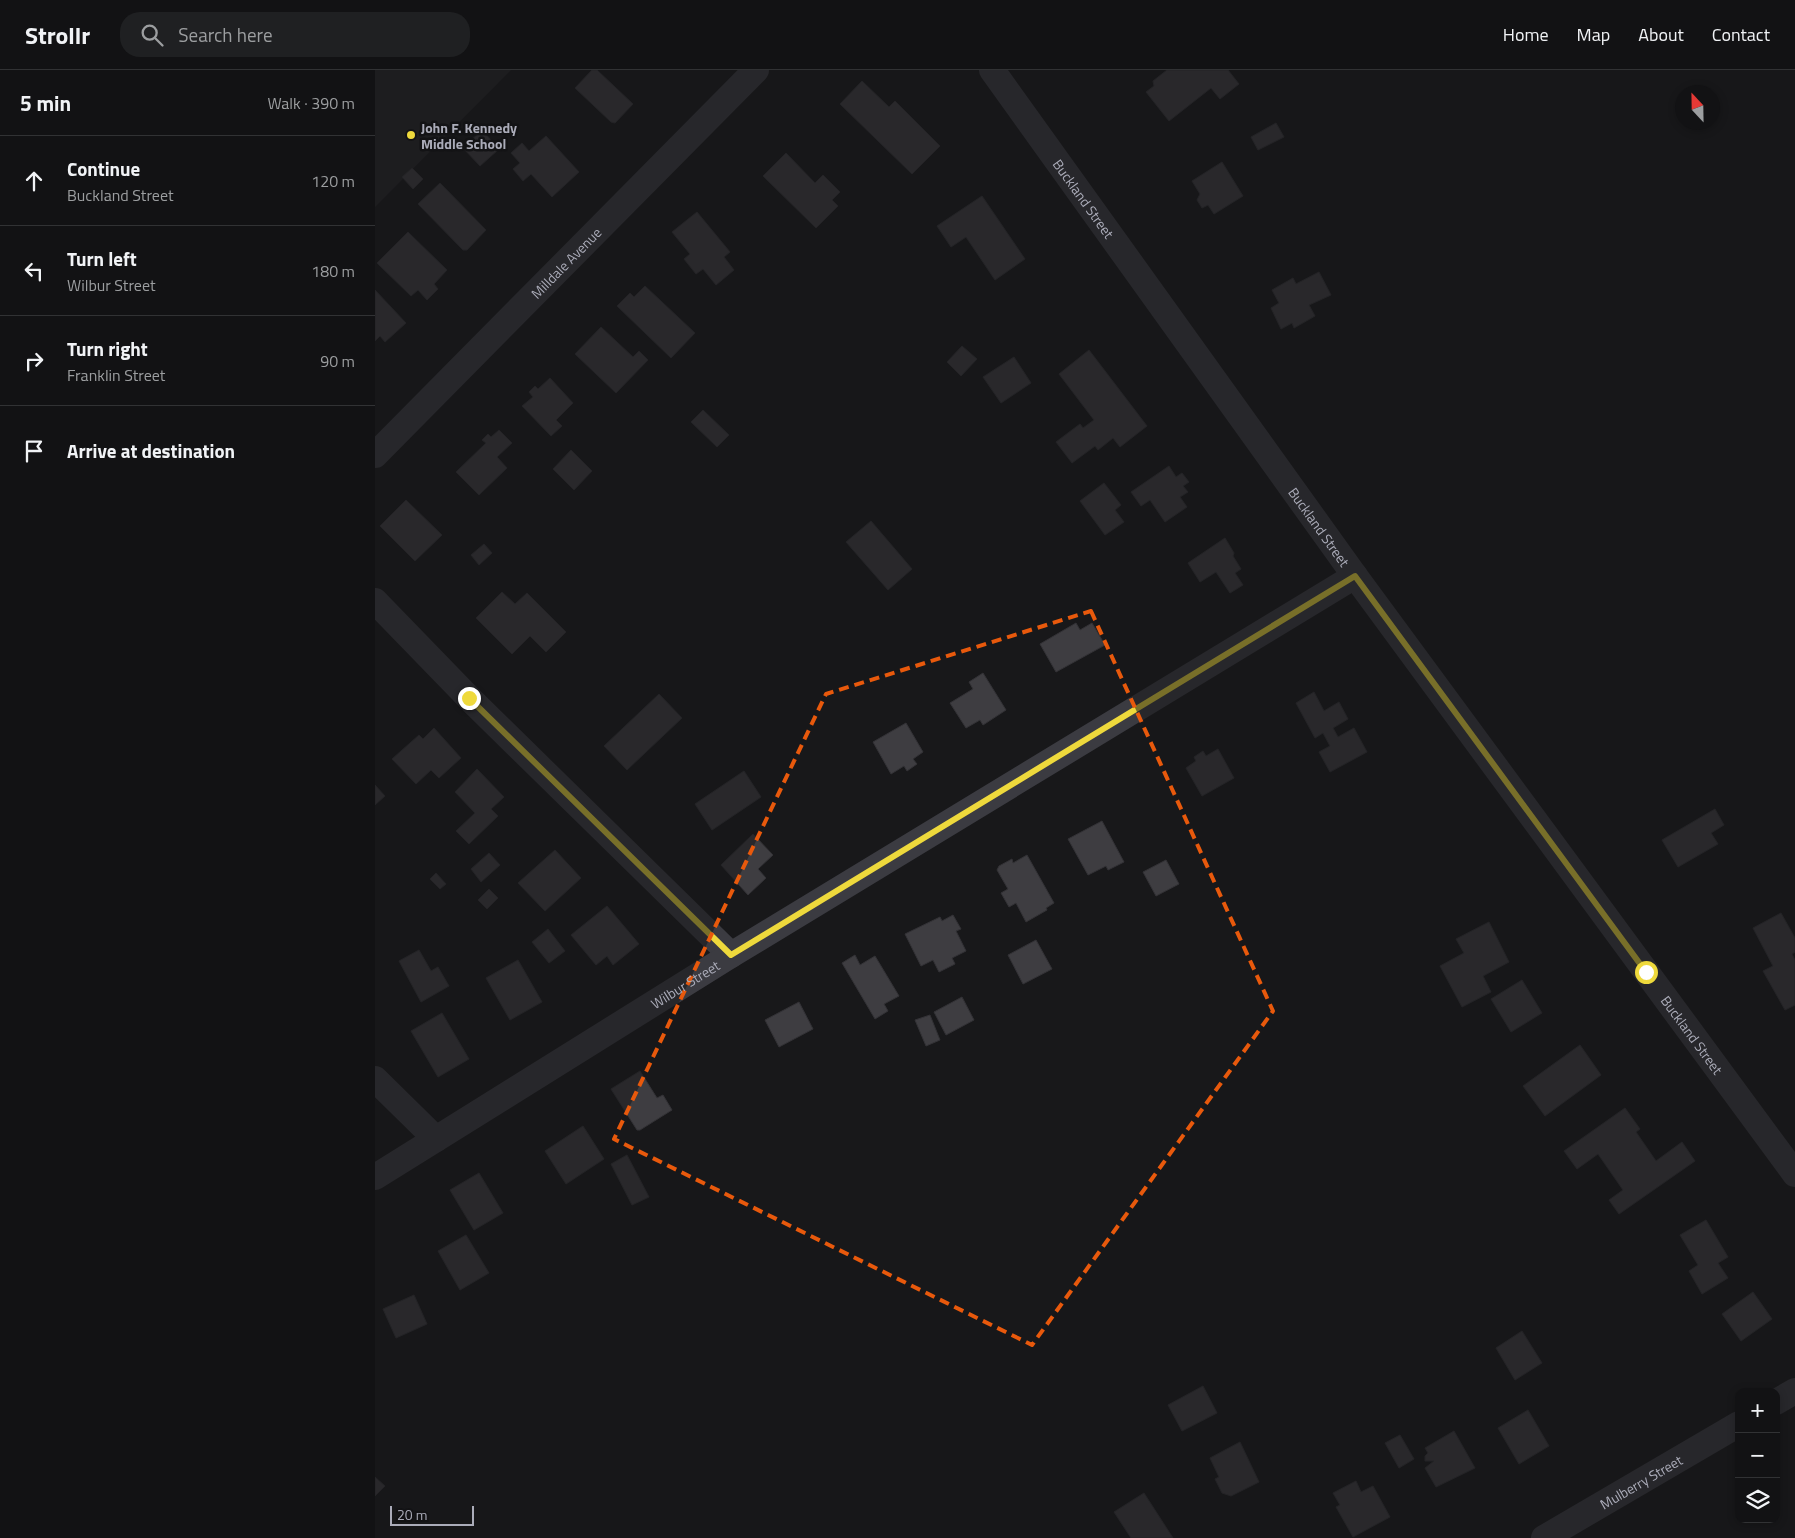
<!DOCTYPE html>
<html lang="en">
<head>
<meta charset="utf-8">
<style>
	body { margin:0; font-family:"Titillium Web",sans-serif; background:#1f2022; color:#f1f3f6 }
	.controls { position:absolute; right:15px; bottom:15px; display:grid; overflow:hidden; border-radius:10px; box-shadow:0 2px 8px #0003 }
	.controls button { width:45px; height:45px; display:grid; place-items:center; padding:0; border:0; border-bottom:1px solid #313234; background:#121214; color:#f1f3f6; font:25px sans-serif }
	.compass { position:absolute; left:1300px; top:15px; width:45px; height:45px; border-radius:50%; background:#121214; box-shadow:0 2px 8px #0003; rotate:338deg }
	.scale { position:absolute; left:15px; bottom:12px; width:84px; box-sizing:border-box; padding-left:5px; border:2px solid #abacb9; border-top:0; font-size:14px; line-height:18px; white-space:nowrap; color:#abacb9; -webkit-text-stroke:4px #131315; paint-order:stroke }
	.stop { position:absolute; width:15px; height:15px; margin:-11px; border:4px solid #eed93c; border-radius:50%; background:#fff }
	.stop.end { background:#eed93c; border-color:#fff; box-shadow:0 1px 5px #0008 }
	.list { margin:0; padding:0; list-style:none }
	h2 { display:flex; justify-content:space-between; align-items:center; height:65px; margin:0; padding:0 20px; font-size:21px }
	h2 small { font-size:16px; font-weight:400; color:#9c9ea0 }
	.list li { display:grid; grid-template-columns:32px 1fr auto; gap:15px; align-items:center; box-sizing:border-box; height:90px; padding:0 20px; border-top:1px solid #313234 }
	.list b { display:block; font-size:19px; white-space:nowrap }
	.list p { margin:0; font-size:16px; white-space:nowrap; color:#9c9ea0 }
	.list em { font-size:16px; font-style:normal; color:#9c9ea0 }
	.icon { flex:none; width:28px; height:28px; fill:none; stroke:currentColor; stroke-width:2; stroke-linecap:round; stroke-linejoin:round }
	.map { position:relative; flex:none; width:1420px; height:1468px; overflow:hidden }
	header { display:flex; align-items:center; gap:30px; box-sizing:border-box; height:70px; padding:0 25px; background:#121214; border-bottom:1px solid #313234 }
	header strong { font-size:24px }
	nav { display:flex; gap:28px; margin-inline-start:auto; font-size:18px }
	.search { width:350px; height:45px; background:#1f2022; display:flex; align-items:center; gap:12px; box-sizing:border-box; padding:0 18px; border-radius:20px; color:#9c9ea0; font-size:19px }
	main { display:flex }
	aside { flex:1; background:#121214 }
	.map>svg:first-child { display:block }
</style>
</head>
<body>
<header>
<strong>Strollr</strong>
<div class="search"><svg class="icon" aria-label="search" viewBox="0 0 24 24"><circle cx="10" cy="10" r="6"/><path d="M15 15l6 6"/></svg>Search here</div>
<nav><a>Home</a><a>Map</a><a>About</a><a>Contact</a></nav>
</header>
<main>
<aside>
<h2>5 min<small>Walk · 390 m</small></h2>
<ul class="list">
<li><svg class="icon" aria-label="ahead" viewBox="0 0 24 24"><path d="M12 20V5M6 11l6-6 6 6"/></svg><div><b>Continue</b><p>Buckland Street</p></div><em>120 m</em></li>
<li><svg class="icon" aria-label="left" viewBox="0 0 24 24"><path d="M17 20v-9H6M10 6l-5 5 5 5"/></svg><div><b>Turn left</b><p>Wilbur Street</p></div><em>180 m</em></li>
<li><svg class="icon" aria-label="right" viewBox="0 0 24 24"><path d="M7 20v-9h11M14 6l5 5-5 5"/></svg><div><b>Turn right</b><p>Franklin Street</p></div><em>90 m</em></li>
<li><svg class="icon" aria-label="arrive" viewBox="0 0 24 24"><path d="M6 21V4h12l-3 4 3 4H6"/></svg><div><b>Arrive at destination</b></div></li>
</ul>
</aside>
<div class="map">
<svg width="1420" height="1468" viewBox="0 0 1420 1468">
	<rect width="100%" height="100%" fill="#18181a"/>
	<path fill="#252427" d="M0 0H136L0 137Z"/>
	<g fill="#3e3d41" stroke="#333236">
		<path d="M217 0H222L258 34 240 53 236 52 200 18Z"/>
		<path d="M792 0H853L864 14 845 29 836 18 794 51 771 22 779 16 778 11Z"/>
		<path d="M487 11 514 37 520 31 565 76 537 104 465 34Z"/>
		<path d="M901 53 909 67 883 80 876 67Z"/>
		<path d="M107 60 124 79 105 96 88 78Z"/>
		<path d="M171 66 204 102 177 127 156 104 148 111 138 99 145 93 136 83 147 73 154 81Z"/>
		<path d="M411 83 440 113 448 105 465 122 457 130 463 136 441 158 388 106Z"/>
		<path d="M847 92 868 126 839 144 833 135 827 138 822 130 825 124 817 111Z"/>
		<path d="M37 98 48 109 38 119 27 107Z"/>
		<path d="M65 113 111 160 92 180H88L43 134Z"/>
		<path d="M607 126 650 189 620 210 591 167 576 177 562 156Z"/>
		<path d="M322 142 355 182 349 187 359 200 341 215 328 199 321 204 309 189 315 184 297 162Z"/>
		<path d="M33 162 72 200 59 214 63 219 52 230 43 220 36 226 2 193Z"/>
		<path d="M944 202 956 225 934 235 940 246 919 258 917 253 906 259 896 238 904 233 897 220 918 208 921 214Z"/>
		<path d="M270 216 320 263 296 288 242 236 255 223 259 227Z"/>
		<path d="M0 220 31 253 10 272 5 266 0 271Z"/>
		<path d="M226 257 258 287 264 281 273 290 241 323 200 284Z"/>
		<path d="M587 276 602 289 586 306 572 292Z"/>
		<path d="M714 280 772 356 745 377 738 368 723 380 720 376 697 393 681 372 705 354 708 358 719 350 684 304Z"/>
		<path d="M639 287 656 313 626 333 608 307Z"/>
		<path d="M175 308 198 333 181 350 187 356 176 366 147 336 158 327 154 322 160 316 163 319Z"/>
		<path d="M328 340 354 365 342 377 316 352Z"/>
		<path d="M124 360 137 373 122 387 132 398 104 425 81 402 111 373 107 370 113 364 116 367Z"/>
		<path d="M196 380 217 401 199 420 178 399Z"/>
		<path d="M794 396 801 407 807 403 814 412 808 416 813 422 805 427 812 437 790 452 775 430 766 436 756 422Z"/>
		<path d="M729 413 746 435 740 440 749 452 730 465 705 431Z"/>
		<path d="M31 430 67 465 40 491 5 456Z"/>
		<path d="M496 451 537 499 513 520 471 472Z"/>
		<path d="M850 468 859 483 858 486 866 499 860 503 868 515 855 523 841 502 825 512 813 493Z"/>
		<path d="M109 474 117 483 104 495 96 485Z"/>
		<path d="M127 522 140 534 152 523 191 562 171 582 155 566 137 584 101 548Z"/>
		<path d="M701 553 705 560 717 553 730 575 681 602 665 574Z"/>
		<path d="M608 603 631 640 608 655 605 650 591 658 575 633 598 619 594 612Z"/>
		<path d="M939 622 949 641 964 632 973 649 958 658 963 667 979 658 992 682 955 702 944 682 955 676 948 663 940 668 921 633Z"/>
		<path d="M284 624 307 648 252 700 229 676Z"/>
		<path d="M531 653 548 682 538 689 542 694 532 701 529 696 516 704 498 672Z"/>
		<path d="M59 658 86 688 64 708 56 700 41 714 17 689 44 665 48 669Z"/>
		<path d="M843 679 859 708 827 726 811 698 821 691 819 687 828 681 831 686Z"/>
		<path d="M102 699 129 727 116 739 123 746 94 774 81 761 100 743 80 722Z"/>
		<path d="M369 701 386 727 337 760 320 734Z"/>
		<path d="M0 715 10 726 0 735Z"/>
		<path d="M1340 739 1349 755 1336 763 1343 774 1303 797 1287 770Z"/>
		<path d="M727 751 749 792 733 800 731 796 713 805 693 769Z"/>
		<path d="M378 764 398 785 383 799 391 808 373 825 346 795Z"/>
		<path d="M180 780 206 808 170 841 143 813Z"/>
		<path d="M114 783 125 795 106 812 96 799Z"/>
		<path d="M652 785 679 833 671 838 672 840 651 852 641 833 634 837 626 823 633 819 622 800 624 796 637 789 638 793Z"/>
		<path d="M791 790 804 814 781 826 768 802Z"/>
		<path d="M61 803 71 814 65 819 55 809Z"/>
		<path d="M114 819 123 828 112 839 103 830Z"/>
		<path d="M232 836 264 874 238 895 232 886 221 895 196 865Z"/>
		<path d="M1406 843 1420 868V882L1417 884 1420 890V935L1410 940 1388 901 1398 896 1378 858Z"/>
		<path d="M578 845 586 859 581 861 591 881 577 888 580 894 564 902 558 890 546 896 530 864 565 847 567 851Z"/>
		<path d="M1114 852 1134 892 1108 906 1116 922 1087 937 1065 896 1089 883 1081 869Z"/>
		<path d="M173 859 190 881 174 893 157 872Z"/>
		<path d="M661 870 677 899 648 914 633 885Z"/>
		<path d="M44 880 56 901 63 897 74 916 46 932 24 891Z"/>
		<path d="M480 885 485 895 500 886 524 926 509 934 513 941 500 949 467 893Z"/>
		<path d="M143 890 167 932 135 950 111 908Z"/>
		<path d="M1147 910 1167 943 1136 962 1116 929Z"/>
		<path d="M587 927 599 950 571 965 559 942Z"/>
		<path d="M424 932 438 959 404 977 390 950Z"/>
		<path d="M67 943 94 989 63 1007 36 961Z"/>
		<path d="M555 945 565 970 551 976 540 950Z"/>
		<path d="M1205 975 1226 1005 1170 1046 1148 1016Z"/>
		<path d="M265 1001 282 1028 288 1025 297 1040 265 1060H262L236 1019Z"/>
		<path d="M1250 1038 1265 1059 1261 1062 1281 1091 1307 1072 1320 1091 1244 1144 1234 1130 1248 1120 1223 1084 1202 1099 1189 1081Z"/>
		<path d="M208 1056 229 1089 191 1114 170 1081Z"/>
		<path d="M252 1085 274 1127 257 1135 236 1094Z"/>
		<path d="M104 1103 128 1143 99 1160 75 1120Z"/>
		<path d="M1331 1150 1353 1187 1343 1193 1353 1208 1327 1224 1314 1201 1323 1195 1305 1165Z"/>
		<path d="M91 1165 114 1203 85 1220 63 1181Z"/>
		<path d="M1378 1222 1397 1249 1366 1271 1347 1244Z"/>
		<path d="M39 1225 52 1254 21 1268 8 1239Z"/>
		<path d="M1147 1261 1167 1293 1140 1310 1121 1278Z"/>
		<path d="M828 1316 842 1343 807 1361 793 1335Z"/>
		<path d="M1153 1340 1174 1376 1144 1394 1123 1358Z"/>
		<path d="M1079 1361 1100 1398 1061 1417 1050 1398 1059 1391H1050V1386L1053 1383 1050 1378Z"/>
		<path d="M1025 1365 1039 1389 1024 1398 1010 1373Z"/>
		<path d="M865 1372 884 1412 856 1426 847 1423 840 1409 844 1407 835 1388Z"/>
		<path d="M0 1407 10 1416 0 1426Z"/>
		<path d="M981 1411 986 1422 998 1416 1015 1447 978 1467 961 1437 965 1435 958 1423Z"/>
		<path d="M769 1423 798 1468H756L739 1442Z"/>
	</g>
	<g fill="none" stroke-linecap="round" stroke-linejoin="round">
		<g stroke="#3b3b41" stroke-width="26">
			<path id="s1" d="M617 0 980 506 1420 1104"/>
			<path id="s2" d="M0 385 381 0"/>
			<path d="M0 531 94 628 356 885"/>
			<path d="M0 1009 61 1069"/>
			<path id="s3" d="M0 1107 356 885 980 506"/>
			<path d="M1401 1332 1420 1321"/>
			<path id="s4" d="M1169 1468 1364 1354"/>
		</g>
	</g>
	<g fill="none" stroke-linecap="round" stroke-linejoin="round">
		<path stroke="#eed93c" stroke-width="6" d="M94 628 356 885 980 506 1271 902"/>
	</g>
	<path d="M0 0H1420V1468H0ZM716 541 898 941 657 1275 239 1069 451 624Z" fill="#18181a" fill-opacity=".55" fill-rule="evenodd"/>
	<path fill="none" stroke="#e8590c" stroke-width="4" stroke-dasharray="10 6" stroke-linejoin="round" d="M716 541 898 941 657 1275 239 1069 451 624Z"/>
	<circle fill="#eed93c" stroke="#131315" stroke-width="2" cx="36" cy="65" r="5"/>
	<g text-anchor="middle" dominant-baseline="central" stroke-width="5" stroke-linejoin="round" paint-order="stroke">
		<g font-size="14" font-weight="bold" fill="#abacb9" stroke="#131315" text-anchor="start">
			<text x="46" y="57">John F. Kennedy<tspan x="46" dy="16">Middle School</tspan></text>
		</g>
		<g font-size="14" fill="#abacb9" stroke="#131315">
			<text stroke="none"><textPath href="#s1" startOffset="158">Buckland Street</textPath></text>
			<text stroke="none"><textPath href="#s2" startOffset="271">Milldale Avenue</textPath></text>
			<text stroke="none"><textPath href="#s1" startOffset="562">Buckland Street</textPath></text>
			<text stroke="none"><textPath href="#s3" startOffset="365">Wilbur Street</textPath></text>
			<text stroke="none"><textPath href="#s1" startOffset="1192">Buckland Street</textPath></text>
			<text stroke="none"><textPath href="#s4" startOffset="112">Mulberry Street</textPath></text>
		</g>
	</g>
</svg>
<div class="controls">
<button>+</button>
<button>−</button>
<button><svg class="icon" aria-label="layers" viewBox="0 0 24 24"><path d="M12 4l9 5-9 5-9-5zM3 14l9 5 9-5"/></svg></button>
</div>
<svg class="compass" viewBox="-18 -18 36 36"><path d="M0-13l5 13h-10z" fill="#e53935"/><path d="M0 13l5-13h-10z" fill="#9c9ea0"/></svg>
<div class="scale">20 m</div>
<div class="stop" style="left:1271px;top:902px"></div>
<div class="stop end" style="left:94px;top:628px"></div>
</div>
</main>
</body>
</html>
